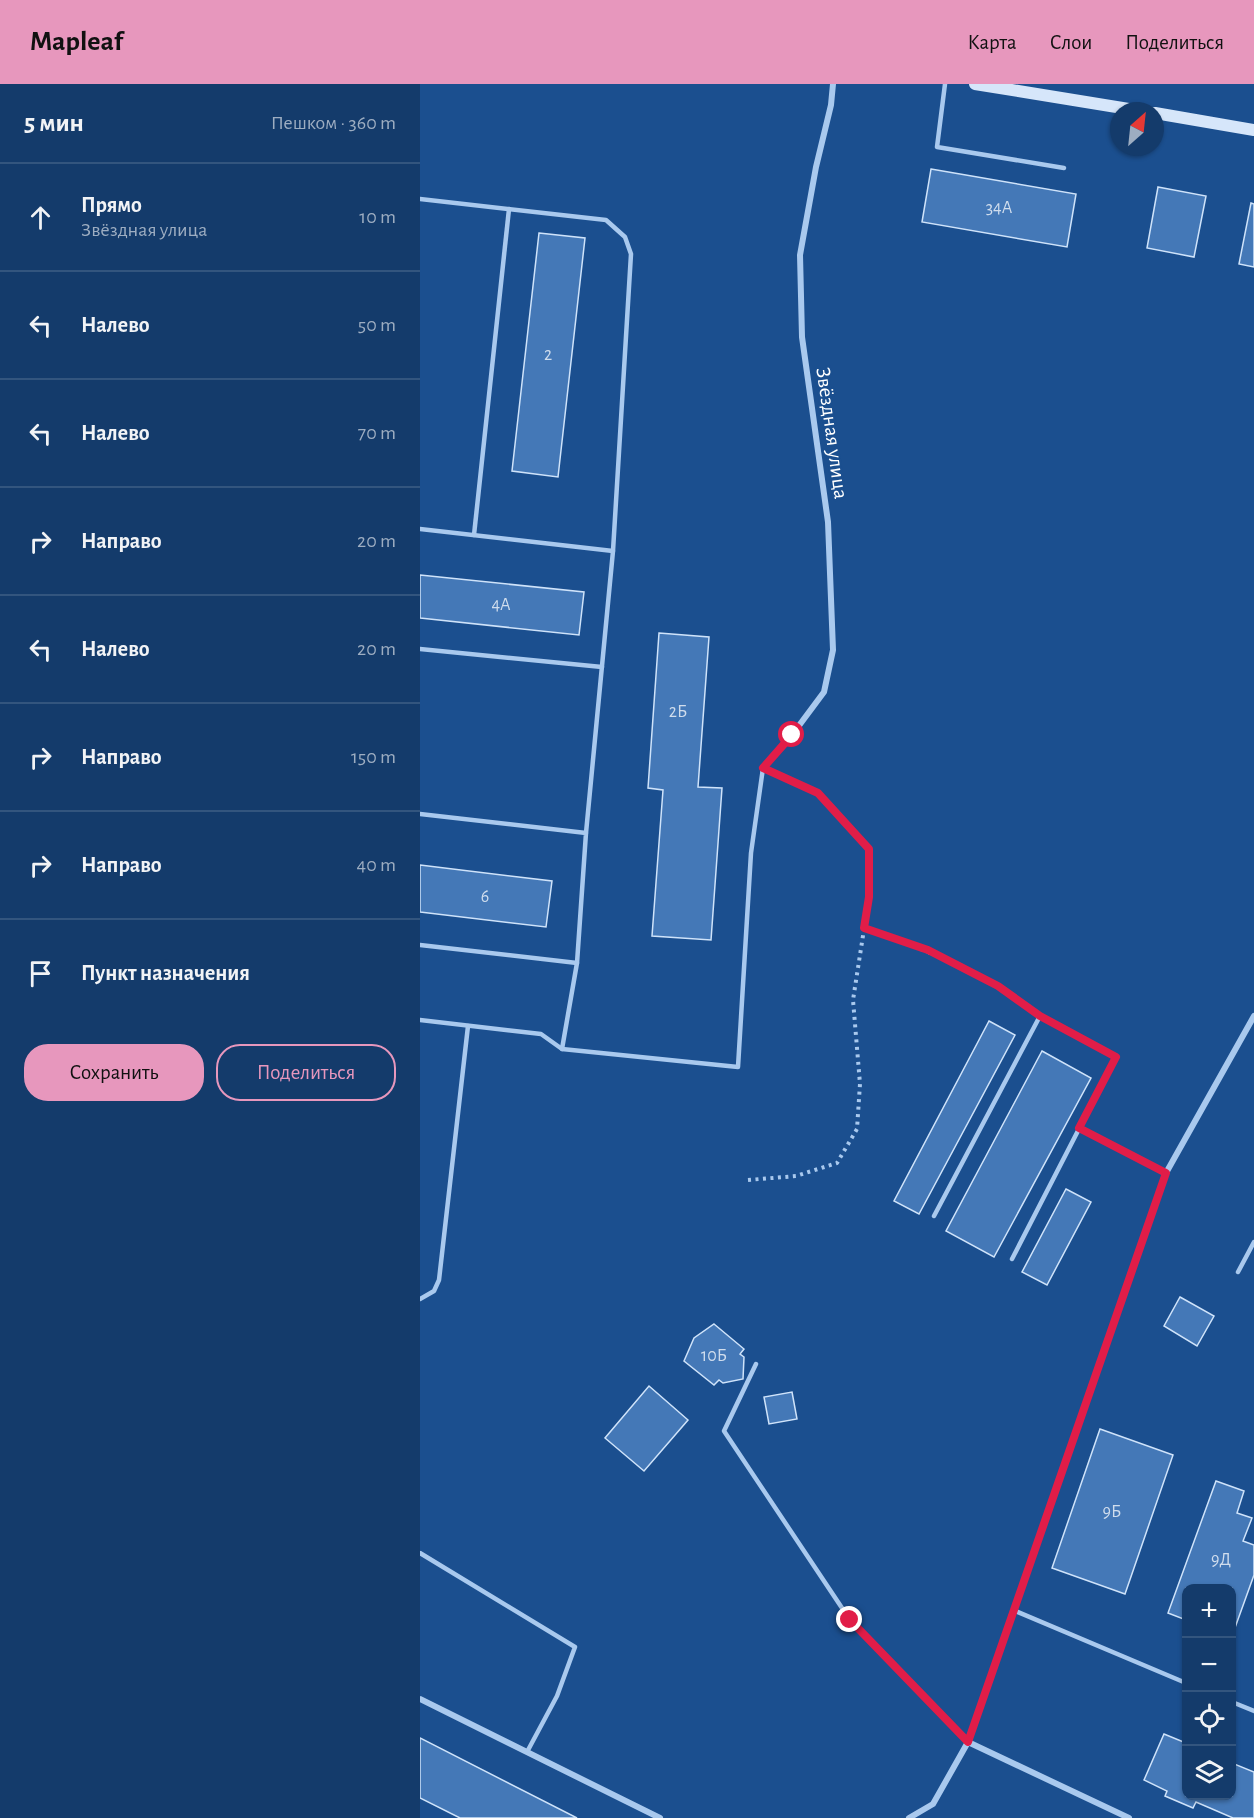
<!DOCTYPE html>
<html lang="ru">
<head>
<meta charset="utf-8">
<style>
	body { margin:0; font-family:"Alegreya Sans",sans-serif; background:#214673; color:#f1f3f6 }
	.controls { position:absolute; right:18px; bottom:18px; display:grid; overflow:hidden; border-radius:12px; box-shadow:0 2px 4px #0004 }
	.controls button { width:54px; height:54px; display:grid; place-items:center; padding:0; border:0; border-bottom:2px solid #33557e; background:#143b6b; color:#f1f3f6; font:30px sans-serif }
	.compass { position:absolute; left:690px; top:18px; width:54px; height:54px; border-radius:50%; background:#143b6b; box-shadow:0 2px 4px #0004; rotate:27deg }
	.stop { position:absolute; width:18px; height:18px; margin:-14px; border:4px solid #e11d48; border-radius:50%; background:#fff }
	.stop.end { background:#e11d48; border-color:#fff; box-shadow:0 2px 6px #0008 }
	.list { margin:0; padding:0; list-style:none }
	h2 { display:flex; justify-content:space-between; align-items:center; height:78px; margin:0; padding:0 24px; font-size:26px }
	h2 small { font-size:20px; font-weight:400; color:#9dadc1 }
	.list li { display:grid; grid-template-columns:39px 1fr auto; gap:18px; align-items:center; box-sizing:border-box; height:108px; padding:0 24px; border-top:2px solid #33557e }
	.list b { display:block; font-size:22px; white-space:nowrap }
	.list p { margin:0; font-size:20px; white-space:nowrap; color:#9dadc1 }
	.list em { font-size:20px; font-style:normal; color:#9dadc1 }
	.actions { display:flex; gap:12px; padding:18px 24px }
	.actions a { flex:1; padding:14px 0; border:2px solid #e797bd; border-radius:24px; text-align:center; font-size:21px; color:#e797bd }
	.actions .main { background:#e797bd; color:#111 }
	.icon { flex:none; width:33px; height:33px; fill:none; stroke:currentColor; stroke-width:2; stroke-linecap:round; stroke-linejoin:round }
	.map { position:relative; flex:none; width:834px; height:1734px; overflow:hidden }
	header { display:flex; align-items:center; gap:36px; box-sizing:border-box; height:84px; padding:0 30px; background:#e797bd; color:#111 }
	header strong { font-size:28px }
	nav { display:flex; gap:33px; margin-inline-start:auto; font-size:21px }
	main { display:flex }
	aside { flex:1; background:#143b6b }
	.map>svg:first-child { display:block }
</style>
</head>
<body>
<header>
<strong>Mapleaf</strong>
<nav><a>Карта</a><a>Слои</a><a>Поделиться</a></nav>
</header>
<main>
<aside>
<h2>5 мин<small>Пешком · 360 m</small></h2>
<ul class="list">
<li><svg class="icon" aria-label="ahead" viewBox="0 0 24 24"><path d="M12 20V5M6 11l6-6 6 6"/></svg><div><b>Прямо</b><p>Звёздная улица</p></div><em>10 m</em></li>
<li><svg class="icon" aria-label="left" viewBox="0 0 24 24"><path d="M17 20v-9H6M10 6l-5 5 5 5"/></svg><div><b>Налево</b></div><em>50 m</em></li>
<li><svg class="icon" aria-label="left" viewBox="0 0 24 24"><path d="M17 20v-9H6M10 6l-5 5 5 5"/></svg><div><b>Налево</b></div><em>70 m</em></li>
<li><svg class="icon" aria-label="right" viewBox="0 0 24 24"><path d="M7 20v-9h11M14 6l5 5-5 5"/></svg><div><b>Направо</b></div><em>20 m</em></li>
<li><svg class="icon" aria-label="left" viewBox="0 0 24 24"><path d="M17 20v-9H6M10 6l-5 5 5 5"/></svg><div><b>Налево</b></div><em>20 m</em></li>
<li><svg class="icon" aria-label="right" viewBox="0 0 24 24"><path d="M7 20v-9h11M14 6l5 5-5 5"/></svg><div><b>Направо</b></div><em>150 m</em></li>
<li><svg class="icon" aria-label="right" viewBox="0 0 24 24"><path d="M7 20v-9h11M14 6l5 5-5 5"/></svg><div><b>Направо</b></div><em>40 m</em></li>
<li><svg class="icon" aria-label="arrive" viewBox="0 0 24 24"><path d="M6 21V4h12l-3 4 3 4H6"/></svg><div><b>Пункт назначения</b></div></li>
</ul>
<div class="actions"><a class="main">Сохранить</a><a>Поделиться</a></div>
</aside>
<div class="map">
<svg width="834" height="1734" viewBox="0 0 834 1734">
	<rect width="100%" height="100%" fill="#1b4f8f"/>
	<g fill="#4478b7" stroke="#cfe3fa" stroke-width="1.5">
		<path d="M511 85 656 110 647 163 502 138Z"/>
		<path d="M738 103 786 112 774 173 727 164Z"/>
		<path d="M831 119 834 120V183L819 180Z"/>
		<path d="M119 149 165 154 138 393 92 387Z"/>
		<path d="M0 491 164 508 159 551 0 534Z"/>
		<path d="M239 549 289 553 278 703 302 704 291 856 232 852 243 706 228 704Z"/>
		<path d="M0 781 132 797 126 843 0 828Z"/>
		<path d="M569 937 595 951 499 1130 474 1117Z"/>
		<path d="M622 967 671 994 574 1173 526 1147Z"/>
		<path d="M646 1105 671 1118 627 1201 602 1188Z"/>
		<path d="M760 1213 794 1232 777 1262 744 1242Z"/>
		<path d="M294 1240 324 1265 320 1270 324 1273 323 1295 303 1299 299 1296 294 1301 264 1277 274 1254Z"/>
		<path d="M229 1302 268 1336 224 1387 185 1354Z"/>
		<path d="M372 1308 377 1335 349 1340 344 1313Z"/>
		<path d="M680 1345 753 1371 705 1510 632 1484Z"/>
		<path d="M796 1397 824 1407 817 1429 832 1434 823 1457 834 1461V1491L812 1552V1504H766V1536L748 1529Z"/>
		<path d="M744 1650 766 1659V1712H812V1679L834 1688V1734H813L776 1718 773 1724 745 1712 747 1707 724 1696Z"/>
		<path d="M0 1654 157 1734H40L0 1714Z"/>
	</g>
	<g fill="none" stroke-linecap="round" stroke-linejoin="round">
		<g stroke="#a9c9ee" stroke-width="4" stroke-dasharray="3 4.5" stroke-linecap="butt">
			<path d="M444 844C505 865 555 885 607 923"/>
			<path d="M328 1096 376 1092 417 1079 437 1045 440 1000 433 916 449 813V765L398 709 357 690"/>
		</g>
		<g stroke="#a9c9ee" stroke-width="4.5">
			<path d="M525 0 517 63 644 84"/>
			<path d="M0 115 186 136 205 153 211 170 193 467 166 749"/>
			<path d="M0 445 193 467"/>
			<path d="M54 451 89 125"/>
			<path d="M0 565 182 583"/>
			<path d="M0 730 166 749 157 879 142 965"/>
			<path d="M0 861 157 879"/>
			<path d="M0 936 121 950 142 965 318 983 331 769 343 684"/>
			<path d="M659 1044 746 1089"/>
			<path d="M514 1132 620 932 696 973 592 1175"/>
			<path d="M818 1188 834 1158"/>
			<path d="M0 1215 14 1207 19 1196 48 942"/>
			<path d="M336 1280 304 1347 430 1536 548 1658"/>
			<path d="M0 1469 155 1563 137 1612 107 1668"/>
			<path d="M593 1526 766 1599"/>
			<path d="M812 1618 834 1627"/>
		</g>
		<g stroke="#a9c9ee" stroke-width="6">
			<path d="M343 684 372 651 404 608 413 566 408 438 382 253 380 171 396 83 411 21 413 0"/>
			<path d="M0 1615 240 1734"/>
			<path d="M548 1658 709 1734"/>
			<path d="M489 1734 513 1720 548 1658 746 1089 834 932"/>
		</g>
		<g stroke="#d6e6fa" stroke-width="12">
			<path d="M555 0 721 27"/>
			<path d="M735 29 834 46"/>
		</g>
	</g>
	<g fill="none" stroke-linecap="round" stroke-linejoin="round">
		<path stroke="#e11d48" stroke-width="8" d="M372 651 343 684 398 709 449 765V813L444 844 508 866 578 902 620 932 696 973 659 1044 746 1089 548 1658 430 1536"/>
	</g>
	<g text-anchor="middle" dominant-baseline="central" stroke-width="4.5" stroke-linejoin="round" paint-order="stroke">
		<g font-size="18" fill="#d0dded">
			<text x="579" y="124">34А</text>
			<text x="128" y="271">2</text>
			<text x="81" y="521">4А</text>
			<text x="258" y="628">2Б</text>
			<text x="65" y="813">6</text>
			<text x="294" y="1272">10Б</text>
			<text x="692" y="1428">9Б</text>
			<text x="801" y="1476">9Д</text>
		</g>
		<g font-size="21" fill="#fff" stroke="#1b4f8f">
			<text transform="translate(412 349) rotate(82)">Звёздная улица</text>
		</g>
	</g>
</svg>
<div class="controls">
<button>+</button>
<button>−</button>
<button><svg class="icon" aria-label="locate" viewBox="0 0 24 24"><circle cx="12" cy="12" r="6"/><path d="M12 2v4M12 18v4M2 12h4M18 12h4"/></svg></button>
<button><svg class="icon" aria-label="layers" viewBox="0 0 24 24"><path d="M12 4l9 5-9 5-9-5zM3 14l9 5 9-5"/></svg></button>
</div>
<svg class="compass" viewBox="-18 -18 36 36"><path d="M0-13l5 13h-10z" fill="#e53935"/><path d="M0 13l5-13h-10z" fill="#9dadc1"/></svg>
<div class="stop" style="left:372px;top:651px"></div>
<div class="stop end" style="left:430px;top:1536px"></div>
</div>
</main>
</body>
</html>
